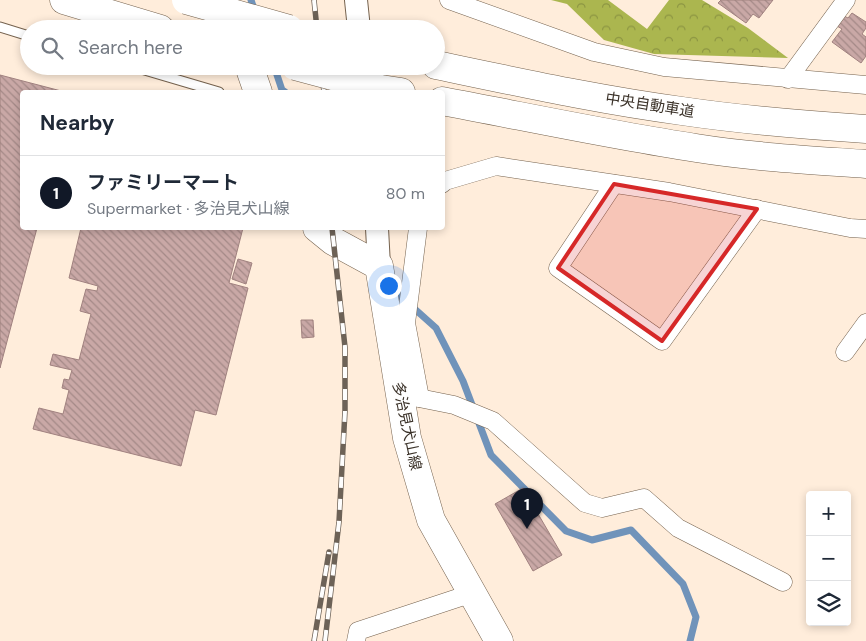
<!DOCTYPE html>
<html lang="en">
<head>
<meta charset="utf-8">
<style>
	body { margin:0; font-family:"DM Sans","Noto Sans JP",sans-serif; background:#f2f2f3; color:#1f2937 }
	.controls { position:absolute; right:15px; bottom:15px; display:grid; overflow:hidden; border-radius:5px; box-shadow:0 2px 8px #0003 }
	.controls button { width:45px; height:45px; display:grid; place-items:center; padding:0; border:0; border-bottom:1px solid #e0e1e3; background:#fff; color:#1f2937; font:25px sans-serif }
	.you { position:absolute; left:388px; top:285px; width:18px; height:18px; margin:-12px; border:4px solid #fff; border-radius:50%; background:#1a73e8; box-shadow:0 0 0 8px #1a73e833 }
	.badge { display:grid; place-items:center; width:32px; height:32px; border-radius:50%; background:#111827; color:#fff; font-size:16px; font-weight:700 }
	.pin { position:absolute; translate:-50% -41px; filter:drop-shadow(0 1px 2px #0008) }
	.pin::after { content:''; position:absolute; top:26px; width:18px; height:15px; background:inherit; clip-path:polygon(0 0,100% 0,50% 100%) }
	.list { margin:0; padding:0; list-style:none }
	h2 { display:flex; justify-content:space-between; align-items:center; height:65px; margin:0; padding:0 20px; font-size:21px }
	h2 small { font-size:16px; font-weight:400; color:#747a83 }
	.list li { display:grid; grid-template-columns:32px 1fr auto; gap:15px; align-items:center; box-sizing:border-box; height:75px; padding:0 20px; border-top:1px solid #e0e1e3 }
	.list b { display:block; font-size:19px; white-space:nowrap }
	.list p { margin:0; font-size:16px; white-space:nowrap; color:#747a83 }
	.list em { font-size:16px; font-style:normal; color:#747a83 }
	.icon { flex:none; width:28px; height:28px; fill:none; stroke:currentColor; stroke-width:2; stroke-linecap:round; stroke-linejoin:round }
	.map { position:relative; flex:none; width:866px; height:641px; overflow:hidden }
	.search { position:absolute; background:#fff; box-shadow:0 2px 8px #0003; left:20px; top:20px; width:425px; height:55px; display:flex; align-items:center; gap:12px; box-sizing:border-box; padding:0 18px; border-radius:28px; color:#747a83; font-size:19px }
	.panel { position:absolute; background:#fff; box-shadow:0 2px 8px #0003; left:20px; top:90px; width:425px; height:140px; border-radius:5px }
	.map>svg:first-child { display:block }
</style>
</head>
<body>
<div class="map">
<svg width="866" height="641" viewBox="0 0 866 641">
	<defs>
		<pattern id="forest-crowns" width="20" height="18" patternUnits="userSpaceOnUse" patternTransform="scale(1.25)"><rect width="20" height="18" fill="#abb64f"/><path d="M2 6a3 3 0 1 1 6 0M12 15a3 3 0 1 1 6 0" fill="none" stroke="#8c9542"/></pattern>
		<pattern id="building-back-hatch" width="6" height="6" patternUnits="userSpaceOnUse" patternTransform="scale(1.25)"><rect width="6" height="6" fill="#c9a8a6"/><path d="M-1 5l2 2M0 0l6 6M5-1l2 2" fill="none" stroke="#a48987"/></pattern>
	</defs>
	<rect width="100%" height="100%" fill="#ffeddb"/>
	<path fill="url(#forest-crowns)" d="M551 0H608L647 29 669 0H702L748 28 788 58 654 54 604 40 567 4Z"/>
	<g fill="none" stroke-linecap="round" stroke-linejoin="round">
		<g stroke="#7093ba" stroke-width="7">
			<path d="M251 0 255 12"/>
			<path d="M274 66 282 90 285 92"/>
			<path d="M395 281 398 294 436 328 463 381 491 455 566 531 592 540 631 530 683 584 696 617 690 641"/>
		</g>
	</g>
	<g fill="url(#building-back-hatch)" stroke="#a0817f">
		<path d="M721 0H773L759 18 753 14 746 23 718 3Z"/>
		<path d="M852 13 866 22V28L862 34 866 37V56L861 63 832 42 842 29 837 26 844 16 848 18Z"/>
		<path d="M0 75 65 92H22V228H37L0 368Z"/>
		<path d="M81 228H243L229 283 248 288 216 415 195 410 181 466 33 429 39 408 63 414 69 390 62 388 64 379 69 380 72 370 50 365 53 354 79 360 91 314 80 311 86 289 97 291 98 286 69 278Z"/>
		<path d="M238 259 252 263 246 284 232 279Z"/>
		<path d="M301 320H313L314 337 302 338Z"/>
		<path d="M523 488 562 555 533 571 495 504Z"/>
	</g>
	<g fill="none" stroke-linecap="round" stroke-linejoin="round">
		<defs>
			<g id="service">
				<path d="M0 27 29 36"/>
				<path d="M131 66 219 92"/>
			</g>
			<g id="minor">
				<path d="M449 0 594 52 664 67 866 85"/>
				<path d="M788 79 846 0"/>
				<path d="M442 184 445 181 496 166 669 192 850 228 866 229"/>
				<path d="M614 184 558 268 662 341 757 209"/>
				<path d="M418 228 406 323 420 398"/>
				<path d="M845 352 866 323"/>
				<path d="M399 394 454 405 493 421 585 503 602 508 644 498 678 528 783 582"/>
				<path d="M356 641 358 631 473 593"/>
			</g>
			<g id="tertiary">
				<path d="M356 0 359 29"/>
				<path d="M377 228 379 266"/>
			</g>
			<g id="primary">
				<path d="M249 66 258 92"/>
				<path d="M317 228 333 241 379 266 407 438 431 520 499 641"/>
			</g>
			<g id="motorway">
				<path d="M64 0 160 29"/>
				<path d="M436 65C518 82 599 100 682 111 743 120 804 125 866 129"/>
				<path d="M381 89 401 92"/>
				<path d="M442 101C527 117 611 135 696 148 752 157 809 160 866 164"/>
			</g>
		</defs>
		<use href="#service" stroke="#75624e" stroke-width="11"/>
		<use href="#minor" stroke="#75624e" stroke-width="19"/>
		<use href="#tertiary" stroke="#75624e" stroke-width="24"/>
		<use href="#primary" stroke="#75624e" stroke-width="29"/>
		<use href="#motorway" stroke="#75624e" stroke-width="29"/>
		<use href="#service" stroke="#fff" stroke-width="9"/>
		<use href="#minor" stroke="#fff" stroke-width="18"/>
		<use href="#tertiary" stroke="#fff" stroke-width="22"/>
		<use href="#primary" stroke="#fff" stroke-width="28"/>
		<use href="#motorway" stroke="#fff" stroke-width="28"/>
		<defs>
			<g id="rail">
				<path d="M314 0 317 29"/>
				<path d="M321 66 324 92"/>
				<path d="M314 641 329 552"/>
				<path d="M325 641 339 522 345 411V347L332 228"/>
			</g>
		</defs>
		<use href="#rail" stroke="#6d6257" stroke-width="5.5"/>
		<use href="#rail" stroke="#fefefe" stroke-width="4" stroke-dasharray="11" stroke-linecap="butt"/>
		<defs>
			<g id="motorway-bridge">
				<path d="M186 0 289 29"/>
				<path d="M295 66 381 89"/>
			</g>
		</defs>
		<use href="#motorway-bridge" stroke="#75624e" stroke-width="29" stroke-linecap="butt"/>
		<use href="#motorway-bridge" stroke="#fff" stroke-width="28"/>
	</g>
	<path fill="#d62828" fill-opacity="0.2" stroke="#d62828" stroke-width="4" stroke-linejoin="round" d="M614 184 757 209 662 341 558 268Z"/>
	<g text-anchor="middle" dominant-baseline="central" stroke-width="4" stroke-linejoin="round" paint-order="stroke">
		<g font-size="15" fill="#3b3229" stroke="#fefefe">
			<text transform="translate(650 105) rotate(9)">中央自動車道</text>
			<text transform="translate(407 426) rotate(78)">多治見犬山線</text>
		</g>
	</g>
</svg>
<div class="controls">
<button>+</button>
<button>−</button>
<button><svg class="icon" aria-label="layers" viewBox="0 0 24 24"><path d="M12 4l9 5-9 5-9-5zM3 14l9 5 9-5"/></svg></button>
</div>
<div class="you"></div>
<div class="pin badge" style="left:527px;top:529px">1</div>
<div class="search"><svg class="icon" aria-label="search" viewBox="0 0 24 24"><circle cx="10" cy="10" r="6"/><path d="M15 15l6 6"/></svg>Search here</div>
<section class="panel">
<h2>Nearby<small></small></h2>
<ul class="list">
<li><span class="badge">1</span><div><b>ファミリーマート</b><p>Supermarket · 多治見犬山線</p></div><em>80 m</em></li>
</ul>
</section>
</div>
</body>
</html>
